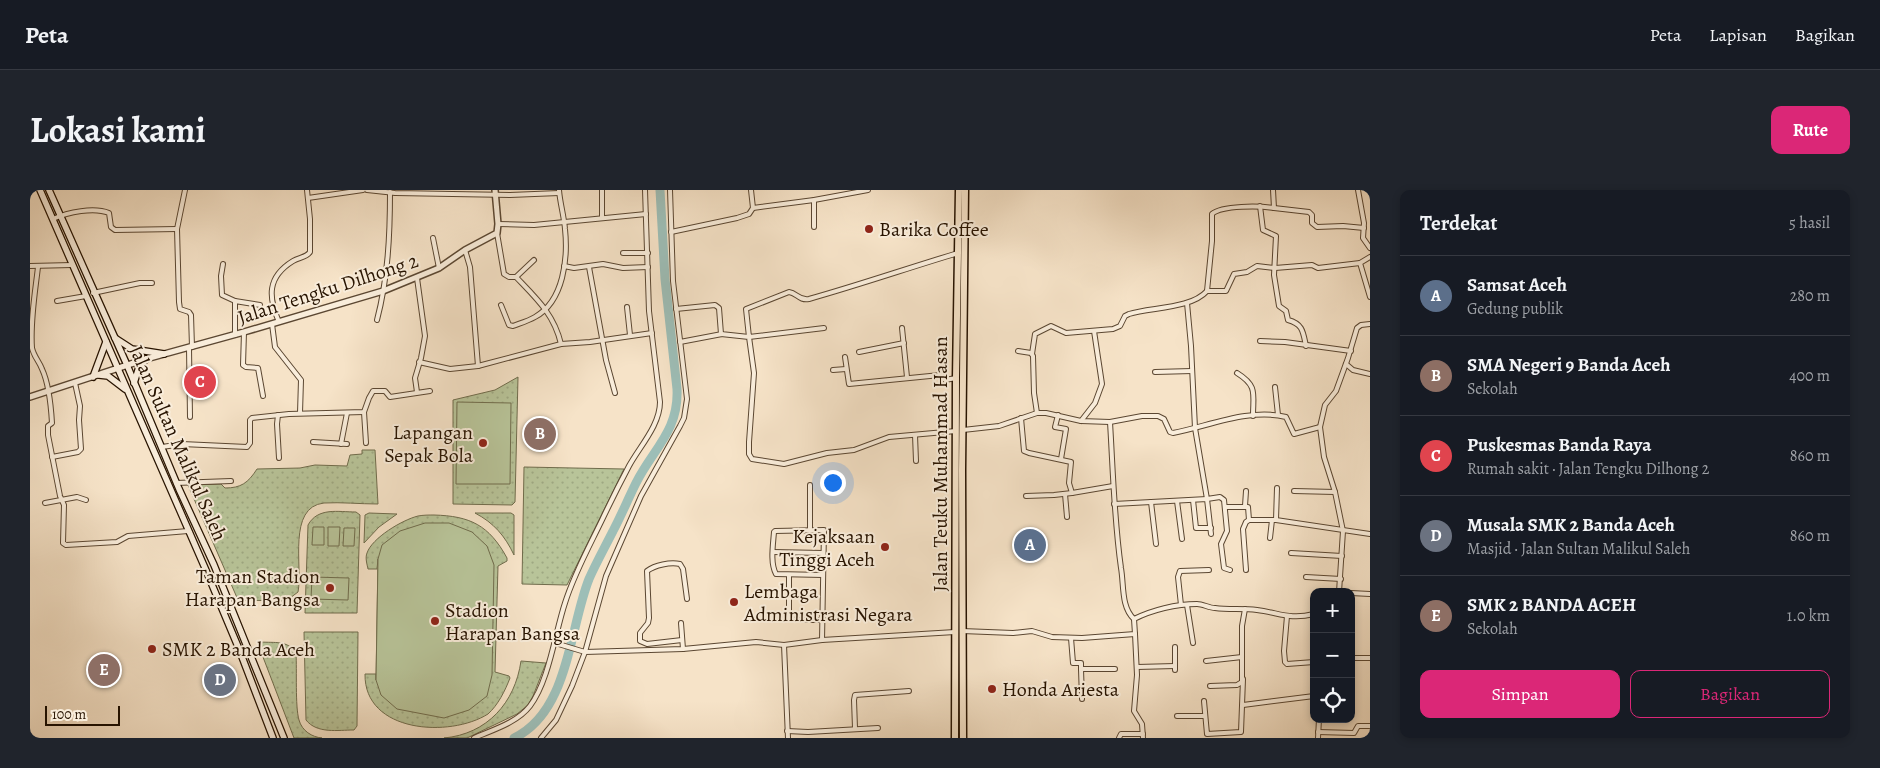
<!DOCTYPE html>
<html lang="id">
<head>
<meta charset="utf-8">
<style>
	body { margin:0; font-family:Alegreya,serif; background:#20242c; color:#f1f3f6 }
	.controls { position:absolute; right:15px; bottom:15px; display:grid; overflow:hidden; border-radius:10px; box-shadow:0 2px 8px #0003 }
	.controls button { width:45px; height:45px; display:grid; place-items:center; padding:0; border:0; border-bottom:1px solid #363941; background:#171b24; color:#f1f3f6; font:25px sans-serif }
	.scale { position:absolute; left:15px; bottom:12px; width:75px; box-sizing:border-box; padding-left:5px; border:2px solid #271300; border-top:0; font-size:14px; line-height:18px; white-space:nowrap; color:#271300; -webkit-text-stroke:4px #f9eddb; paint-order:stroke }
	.you { position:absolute; left:802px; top:292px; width:18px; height:18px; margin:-12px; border:4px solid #fff; border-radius:50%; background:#1a73e8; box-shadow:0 0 0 8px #1a73e833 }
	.badge { display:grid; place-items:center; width:32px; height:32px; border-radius:50%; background:#db2777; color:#fff; font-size:16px; font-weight:700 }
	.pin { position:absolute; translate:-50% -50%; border:2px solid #fff; box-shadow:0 1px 5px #0006 }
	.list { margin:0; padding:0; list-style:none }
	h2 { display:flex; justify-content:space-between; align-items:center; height:65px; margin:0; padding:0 20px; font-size:21px }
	h2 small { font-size:16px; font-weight:400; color:#9ea1a6 }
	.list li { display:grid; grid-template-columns:32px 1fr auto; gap:15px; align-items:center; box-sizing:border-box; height:80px; padding:0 20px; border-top:1px solid #363941 }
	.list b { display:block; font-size:19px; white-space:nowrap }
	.list p { margin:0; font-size:16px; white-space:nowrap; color:#9ea1a6 }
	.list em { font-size:16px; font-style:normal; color:#9ea1a6 }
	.actions { display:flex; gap:10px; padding:15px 20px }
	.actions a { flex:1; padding:11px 0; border:1px solid #db2777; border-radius:10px; text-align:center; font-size:18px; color:#db2777 }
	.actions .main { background:#db2777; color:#fff }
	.icon { flex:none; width:28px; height:28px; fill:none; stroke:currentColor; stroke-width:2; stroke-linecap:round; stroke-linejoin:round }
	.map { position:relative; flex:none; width:1340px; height:548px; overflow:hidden; border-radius:10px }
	header { display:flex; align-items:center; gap:30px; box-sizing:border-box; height:70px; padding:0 25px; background:#171b24; border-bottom:1px solid #363941 }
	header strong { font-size:24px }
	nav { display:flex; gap:28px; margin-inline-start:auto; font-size:18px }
	.intro { display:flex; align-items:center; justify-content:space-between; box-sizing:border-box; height:120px; padding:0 30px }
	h1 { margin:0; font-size:35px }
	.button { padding:12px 22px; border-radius:10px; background:#db2777; color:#fff; font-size:18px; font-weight:700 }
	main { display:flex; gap:30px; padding:0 30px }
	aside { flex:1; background:#171b24; border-radius:10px; box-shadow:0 2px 8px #0003 }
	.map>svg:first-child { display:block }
</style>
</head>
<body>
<header>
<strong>Peta</strong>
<nav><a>Peta</a><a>Lapisan</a><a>Bagikan</a></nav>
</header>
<div class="intro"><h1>Lokasi kami</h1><a class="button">Rute</a></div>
<main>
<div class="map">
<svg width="1340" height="548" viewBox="0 0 1340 548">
	<defs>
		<pattern id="grass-dots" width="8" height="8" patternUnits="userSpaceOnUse" patternTransform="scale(1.25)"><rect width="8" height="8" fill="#b8c499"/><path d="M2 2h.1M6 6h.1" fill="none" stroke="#9ea882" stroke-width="1.8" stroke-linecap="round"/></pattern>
	</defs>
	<rect width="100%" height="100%" fill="#f6e3c8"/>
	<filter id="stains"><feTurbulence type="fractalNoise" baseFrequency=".004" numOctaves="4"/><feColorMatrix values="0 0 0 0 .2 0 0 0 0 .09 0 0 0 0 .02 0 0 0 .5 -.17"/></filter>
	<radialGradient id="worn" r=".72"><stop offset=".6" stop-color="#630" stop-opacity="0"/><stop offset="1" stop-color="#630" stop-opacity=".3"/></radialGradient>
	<g fill="url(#grass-dots)" stroke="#706c4c">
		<path d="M488 187 485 312 482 315 423 314V210L465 200Z"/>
		<path d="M332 260H345L348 314C330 314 311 312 294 313 257 317 273 377 268 402L256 411 208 410 158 295 191 294 195 298C211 298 218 293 227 279L270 278 285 275 317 276 320 265 332 264Z"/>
		<path d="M494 277 594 279 537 395 492 394Z"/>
		<path d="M326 322 330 325 327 423H275L278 335C288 317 308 322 326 322Z"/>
		<path d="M339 323 367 324 349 337 334 353 335 325Z"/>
		<path d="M445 323H481L484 325V365C475 346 464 333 445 323Z"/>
		<path d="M404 325C440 326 459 335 477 368V371L468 376 465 482 479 486 480 488C475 501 468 515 458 524 420 548 334 543 335 484H346V490L348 369 347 379H338C337 374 335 368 337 363 342 348 372 330 388 326 393 325 399 325 404 325Z"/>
		<path d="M274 442H328L327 536 324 540C308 540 287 544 276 530Z"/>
		<path d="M231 452C244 453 258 450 266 463 267 480 265 516 269 530 272 541 282 547 292 548H264L228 454Z"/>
		<path d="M491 471 516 473 503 506 498 515 487 524 437 548H414C457 544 485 513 491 471Z"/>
	</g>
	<g fill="#b8c499" stroke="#706c4c">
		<path d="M427 212 481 213 480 294H426Z"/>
		<path d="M395 333H419L442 342 457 356 464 375 462 485 457 506 439 520 414 528 367 519 351 505 346 490 348 369 352 355 370 341Z"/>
		<path d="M283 337H294V355H282Z"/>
		<path d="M298 337H310L309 356H298Z"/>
		<path d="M314 338H325L324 356H313Z"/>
		<path d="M282 387 319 388 318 410 281 409Z"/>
	</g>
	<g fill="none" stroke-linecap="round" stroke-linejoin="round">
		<path stroke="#9dbeb7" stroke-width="9" d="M484 548C539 522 539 439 559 389 566 373 575 357 583 341 591 326 598 309 606 293 623 259 649 241 647 199L635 89 630 0"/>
		<defs>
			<g id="minor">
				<path d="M155 0 147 39 149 112 150 119 159 122 161 125 162 157"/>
				<path d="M337 0 365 3 480 5 529 3"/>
				<path d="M721 0 723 18 784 10 838 0"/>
				<path d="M1243 0 1244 18C1230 16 1192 15 1182 24V51L1177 101H1196L1204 84 1217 82 1227 76 1245 78 1282 75 1288 78 1330 73"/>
				<path d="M1328 0 1334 33 1333 48 1340 58"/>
				<path d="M278 8 333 0"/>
				<path d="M784 10V37"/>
				<path d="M1230 16 1233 40 1246 46 1244 85 1249 116 1256 121 1258 130C1273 134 1273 142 1276 156"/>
				<path d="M1244 18 1279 22 1282 25V33L1287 37 1313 36 1334 38"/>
				<path d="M572 28V0"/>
				<path d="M23 29C38 22 64 17 79 23L81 37 85 40 147 39"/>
				<path d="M468 34 504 35 616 24"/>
				<path d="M641 42 707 28 719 24 723 18"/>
				<path d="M467 43 474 84 479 87H486C506 108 524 124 531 154"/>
				<path d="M403 48 409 78"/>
				<path d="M435 60 440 77 448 176"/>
				<path d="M593 63H618"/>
				<path d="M1340 67 1330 73 1340 107"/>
				<path d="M193 74 191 86 192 105 205 111"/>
				<path d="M0 76 42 75"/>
				<path d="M534 76 544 78 573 74 593 78 618 77"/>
				<path d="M8 77C5 103 0 132 2 158 4 167 9 171 12 179 19 194 21 216 22 233L18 236V245L30 306 34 315 33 353 36 355 87 352 98 346 158 341"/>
				<path d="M559 77 576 170 585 203"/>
				<path d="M486 87 504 70"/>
				<path d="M387 88 395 146 391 168 385 188 387 202"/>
				<path d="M63 103 110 93H122"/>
				<path d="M27 111 56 106"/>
				<path d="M1157 113 1161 156 1165 238 1177 309 1190 307 1194 310 1197 341 1191 354 1194 378 1200 380"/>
				<path d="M471 115 479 135 483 136C491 133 498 131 505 127 534 111 538 68 535 39 534 26 530 13 529 0"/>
				<path d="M597 117 600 145"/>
				<path d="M646 119 685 115 689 118 691 144 719 147 724 183 719 252V264L722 269 754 274 797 263 824 260 859 247 926 241"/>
				<path d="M347 130C358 88 360 45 360 2"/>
				<path d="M249 132C238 107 237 87 263 71 269 67 276 68 280 62V29L277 0"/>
				<path d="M242 134 245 157 271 190 270 223"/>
				<path d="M794 138 719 147 716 119 759 102C767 103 769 111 779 109 829 95 878 78 928 63"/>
				<path d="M872 138 877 187"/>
				<path d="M214 142 213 175 216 177 228 178 233 206"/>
				<path d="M205 145V111L230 115"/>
				<path d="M1230 151 1255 152 1321 161"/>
				<path d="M650 152 692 144"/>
				<path d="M159 158 160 227"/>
				<path d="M988 161 1001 163 1003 166 1004 203 1007 223"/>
				<path d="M829 162 874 153"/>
				<path d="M1002 164 1005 144 1021 136 1036 143 1083 139 1090 136 1095 126 1099 124C1121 117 1161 119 1177 101"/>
				<path d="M815 167 819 194 900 186 911 185 915 190 926 188"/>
				<path d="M389 172 420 179 448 176 531 154 560 152 622 143"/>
				<path d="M1316 174 1323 180 1340 184"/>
				<path d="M803 180 816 179"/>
				<path d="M1125 182 1162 181"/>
				<path d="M1207 183C1228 196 1223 204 1223 226"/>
				<path d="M1245 197 1248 225"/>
				<path d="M334 222 336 253"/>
				<path d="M248 225 247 234 249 268"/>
				<path d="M1028 225 1025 237 1036 239 1031 269"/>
				<path d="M991 228 994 261 999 263 1041 272 1039 293 1042 303 1083 296"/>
				<path d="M1051 231 1065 213 1072 194 1064 141"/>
				<path d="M1080 232C1083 281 1084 329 1091 378 1094 395 1091 417 1104 429"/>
				<path d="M933 240 969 236 1007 223H1016L1051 231 1080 232 1112 226H1128L1134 229 1140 242 1143 243C1179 236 1219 218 1256 227L1264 244 1290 237"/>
				<path d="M885 245 886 271"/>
				<path d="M283 252 317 254"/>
				<path d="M311 254 317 223"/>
				<path d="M132 257 152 254 217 257 220 253V230L222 228 259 224 334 222 339 208 343 201H355L360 207 400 201"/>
				<path d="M22 267 48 262 51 259 49 230 50 216 45 193"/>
				<path d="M146 293 201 291"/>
				<path d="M1264 301 1305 302"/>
				<path d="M1035 304 1037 327"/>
				<path d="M996 306 1024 305 1042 303"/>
				<path d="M1163 310 1166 338H1181"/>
				<path d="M1147 311 1152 349"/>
				<path d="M1121 312 1126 354"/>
				<path d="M15 313 47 307 56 310"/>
				<path d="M1084 314 1177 309 1181 344"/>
				<path d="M1215 316 1216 301"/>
				<path d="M1195 317H1218L1219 330"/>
				<path d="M1246 330 1247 298"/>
				<path d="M780 339V295"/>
				<path d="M1240 348 1242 330"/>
				<path d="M743 362 793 363"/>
				<path d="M1261 363 1312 366"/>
				<path d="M1216 380 1213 339 1216 332 1219 330H1246L1340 344"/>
				<path d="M759 385V425L760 428 765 430H793"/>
				<path d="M1276 387 1311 389"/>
				<path d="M1309 402 1313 341 1305 302 1294 267 1290 237 1295 215 1306 201 1318 168 1327 138 1331 135 1340 134"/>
				<path d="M1321 403 1340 404"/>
				<path d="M1151 415 1148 387 1150 381 1179 380"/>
				<path d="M1157 415 1163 453"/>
				<path d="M1257 426 1254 461 1255 472 1257 474 1284 472"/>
				<path d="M651 433 653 459"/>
				<path d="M932 441 983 443 1002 441 1022 447 1052 448 1105 444 1104 429C1122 420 1146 414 1167 414 1173 414 1179 418 1185 418 1199 420 1213 418 1227 420 1250 423 1260 430 1284 424"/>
				<path d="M1105 444 1107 485 1104 521 1112 534 1113 548"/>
				<path d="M1041 448 1043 473H1051V479H1085"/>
				<path d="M652 450 617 454 610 451V443L618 433 619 428 617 381C625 375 640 372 650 374L653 379 657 409"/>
				<path d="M792 450 794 340 745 341 744 342C743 355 740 373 746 384L793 385"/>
				<path d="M525 453 555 462 653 459 726 452 754 455 792 450 925 442"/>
				<path d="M754 455 758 548"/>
				<path d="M1145 457V480"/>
				<path d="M1321 468H1340"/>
				<path d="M1176 471 1212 467"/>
				<path d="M1107 477 1145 476"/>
				<path d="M1051 479 1052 509"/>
				<path d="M1180 496 1207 495 1212 492V436L1215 419"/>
				<path d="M1174 511 1177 544 1211 542 1213 489"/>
				<path d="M1213 515 1284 506"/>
				<path d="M1147 526H1175"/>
				<path d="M825 538 824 510 825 505 879 501"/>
				<path d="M757 541 778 542 848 538"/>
				<path d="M1288 542 1324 543 1328 536H1340"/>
				<path d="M444 548C462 540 487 533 500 516 519 491 525 443 535 413 544 384 559 357 572 330 581 311 590 293 599 276 610 256 630 235 630 212L619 121 615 0"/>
				<path d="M511 548 526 530 542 496 555 462 576 386 611 306 650 236 654 228 657 209 643 91 640 0"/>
				<path d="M1089 548 1091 544H1113"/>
				<path d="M1288 548 1289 529"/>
			</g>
			<path id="tertiary" d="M0 207 116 169 214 142 353 101 409 78 435 60 467 43 468 34 465 0"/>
			<g id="secondary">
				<path d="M10 0 175 378 209 459 243 548"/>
				<path d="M19 0 97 175 149 299 184 375 254 548"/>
				<path d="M85 148 102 159 134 164"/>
				<path d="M69 185 78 186 95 199"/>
				<path d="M63 187 76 152"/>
				<path d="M104 193 109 177 116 169"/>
			</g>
			<g id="trunk">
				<path d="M925 548 926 188 929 0"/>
				<path d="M933 548 932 280 935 0"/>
			</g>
		</defs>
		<use href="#minor" stroke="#5b4732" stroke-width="6"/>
		<use href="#tertiary" stroke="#5b4732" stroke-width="8"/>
		<use href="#secondary" stroke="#271300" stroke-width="8"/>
		<use href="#trunk" stroke="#271300" stroke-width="9"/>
		<use href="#minor" stroke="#f9eddb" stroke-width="4"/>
		<use href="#tertiary" stroke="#f9eddb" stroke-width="5"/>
		<use href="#secondary" stroke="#f9eddb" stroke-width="5.5"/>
		<use href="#trunk" stroke="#f6e3c8" stroke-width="6"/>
	</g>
	<g fill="#8f2418" stroke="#f9eddb" stroke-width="2">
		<circle cx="839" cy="39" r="5"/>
		<circle cx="453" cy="253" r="5"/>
		<circle cx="855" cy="357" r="5"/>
		<circle cx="300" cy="398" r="5"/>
		<circle cx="704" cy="412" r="5"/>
		<circle cx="405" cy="431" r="5"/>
		<circle cx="122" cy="459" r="5"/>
		<circle cx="962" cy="499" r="5"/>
	</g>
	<g text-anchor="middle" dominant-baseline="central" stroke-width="4" stroke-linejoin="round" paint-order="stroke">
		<g font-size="20" fill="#271300" stroke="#f9eddb" text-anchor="start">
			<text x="849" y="39">Barika Coffee</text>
			<text x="443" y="242" text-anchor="end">Lapangan<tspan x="443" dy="23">Sepak Bola</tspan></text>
			<text x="845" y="346" text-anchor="end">Kejaksaan<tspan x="845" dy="23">Tinggi Aceh</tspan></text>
			<text x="290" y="386" text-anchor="end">Taman Stadion<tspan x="290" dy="23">Harapan Bangsa</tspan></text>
			<text x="714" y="401">Lembaga<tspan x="714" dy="23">Administrasi Negara</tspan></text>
			<text x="415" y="420">Stadion<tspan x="415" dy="23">Harapan Bangsa</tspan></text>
			<text x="132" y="459">SMK 2 Banda Aceh</text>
			<text x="972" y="499">Honda Ariesta</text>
		</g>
		<g font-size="20" fill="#271300" stroke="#f9eddb">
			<text transform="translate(298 99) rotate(-18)">Jalan Tengku Dilhong 2</text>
			<text transform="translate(148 253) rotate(66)">Jalan Sultan Malikul Saleh</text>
			<text transform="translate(910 274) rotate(-90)">Jalan Teuku Muhammad Hasan</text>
		</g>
	</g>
	<rect width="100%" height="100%" filter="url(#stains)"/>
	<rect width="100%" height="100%" fill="url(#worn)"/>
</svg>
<div class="controls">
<button>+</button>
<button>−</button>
<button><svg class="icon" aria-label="locate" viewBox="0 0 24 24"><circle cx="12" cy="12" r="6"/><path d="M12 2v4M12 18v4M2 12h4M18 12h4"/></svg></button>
</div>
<div class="scale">100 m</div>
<div class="you"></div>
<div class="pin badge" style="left:1000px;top:355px;background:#5c6f8a">A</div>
<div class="pin badge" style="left:510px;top:244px;background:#8d6e63">B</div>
<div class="pin badge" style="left:170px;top:192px;background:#e0444e">C</div>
<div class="pin badge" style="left:190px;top:490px;background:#6b7280">D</div>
<div class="pin badge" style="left:74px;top:480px;background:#8d6e63">E</div>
</div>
<aside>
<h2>Terdekat<small>5 hasil</small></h2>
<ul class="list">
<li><span class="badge" style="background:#5c6f8a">A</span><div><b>Samsat Aceh</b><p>Gedung publik</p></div><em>280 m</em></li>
<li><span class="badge" style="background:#8d6e63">B</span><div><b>SMA Negeri 9 Banda Aceh</b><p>Sekolah</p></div><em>400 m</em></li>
<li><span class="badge" style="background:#e0444e">C</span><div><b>Puskesmas Banda Raya</b><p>Rumah sakit · Jalan Tengku Dilhong 2</p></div><em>860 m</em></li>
<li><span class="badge" style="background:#6b7280">D</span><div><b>Musala SMK 2 Banda Aceh</b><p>Masjid · Jalan Sultan Malikul Saleh</p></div><em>860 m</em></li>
<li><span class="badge" style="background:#8d6e63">E</span><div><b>SMK 2 BANDA ACEH</b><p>Sekolah</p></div><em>1.0 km</em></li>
</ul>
<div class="actions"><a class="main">Simpan</a><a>Bagikan</a></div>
</aside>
</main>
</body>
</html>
